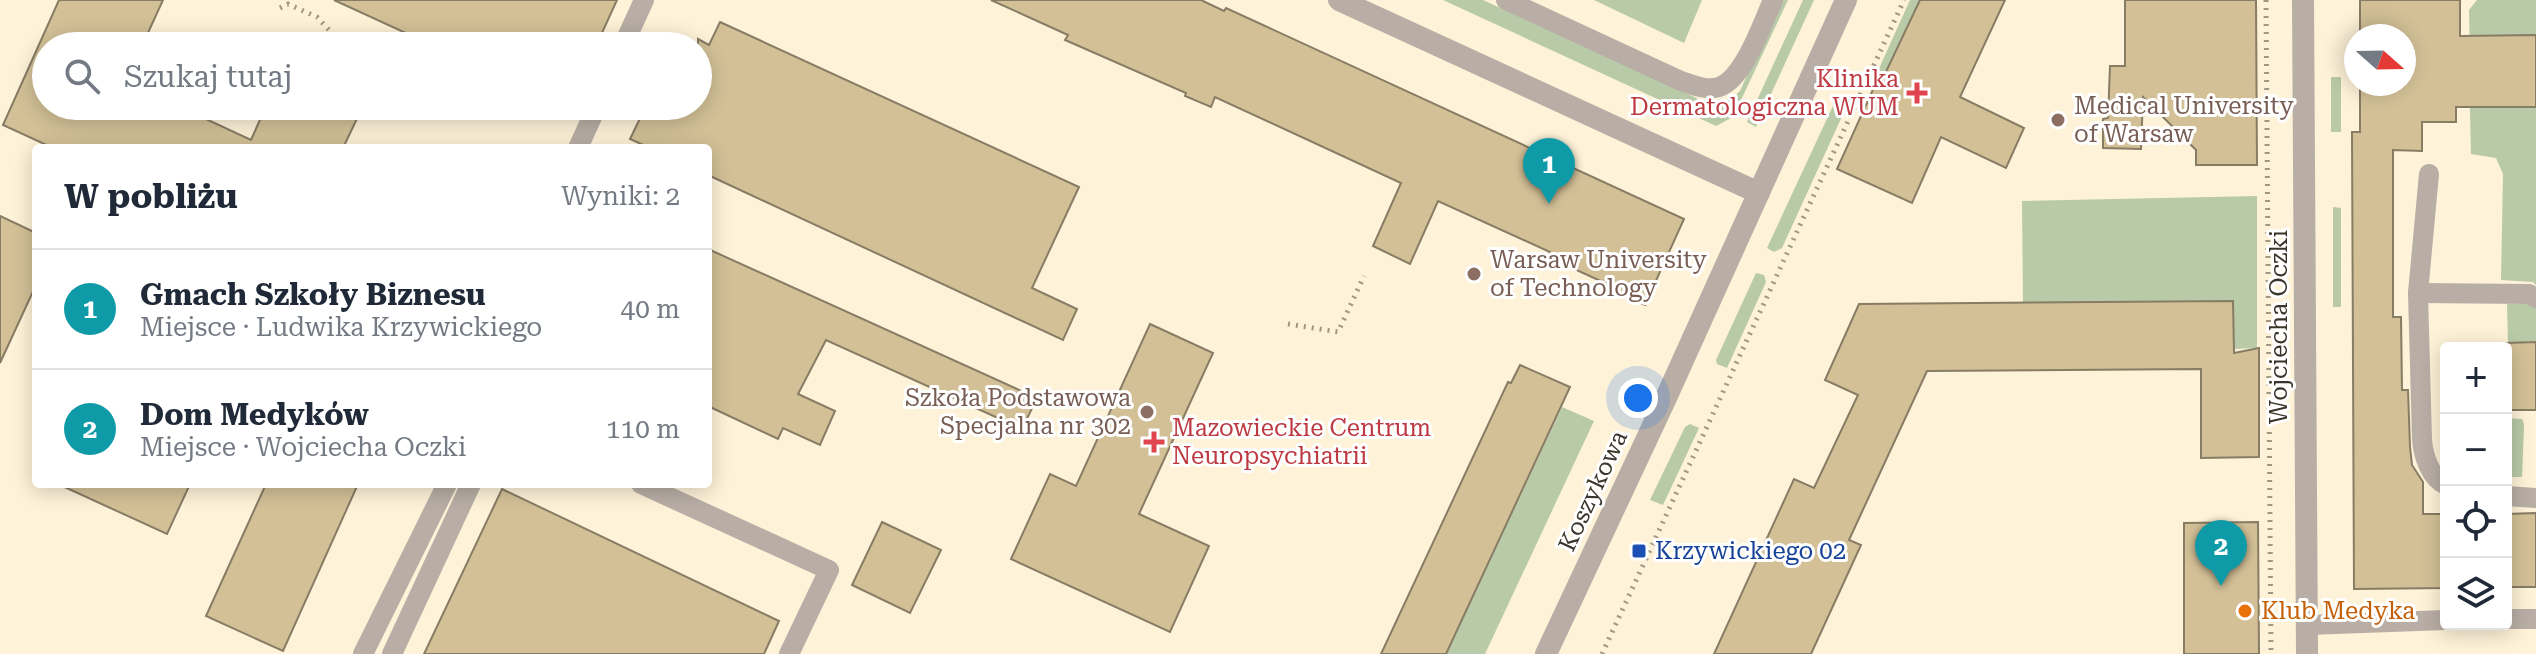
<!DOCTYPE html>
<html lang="pl">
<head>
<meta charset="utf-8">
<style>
	body { margin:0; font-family:"Roboto Serif",serif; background:#f6f6f7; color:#1f2937 }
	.controls { position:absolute; right:24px; bottom:24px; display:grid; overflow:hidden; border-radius:8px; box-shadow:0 4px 20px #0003 }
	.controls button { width:72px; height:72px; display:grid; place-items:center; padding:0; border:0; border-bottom:2px solid #e0e1e3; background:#fff; color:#1f2937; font:40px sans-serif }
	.compass { position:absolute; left:2344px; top:24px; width:72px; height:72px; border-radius:50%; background:#fff; box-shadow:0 4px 20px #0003; rotate:110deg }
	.you { position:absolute; left:1638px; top:398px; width:28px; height:28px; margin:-20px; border:6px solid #fff; border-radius:50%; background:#1a73e8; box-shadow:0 0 0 12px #1a73e833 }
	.badge { display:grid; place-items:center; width:52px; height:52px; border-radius:50%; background:#d93025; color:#fff; font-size:26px; font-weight:700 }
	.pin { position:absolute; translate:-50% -66px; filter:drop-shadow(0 2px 4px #0008) }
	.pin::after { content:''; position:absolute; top:42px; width:28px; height:24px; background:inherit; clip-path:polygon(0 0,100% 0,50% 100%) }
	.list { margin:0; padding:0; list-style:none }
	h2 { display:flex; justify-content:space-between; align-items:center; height:104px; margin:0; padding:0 32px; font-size:34px }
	h2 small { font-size:26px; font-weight:400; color:#747a83 }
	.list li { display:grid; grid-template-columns:52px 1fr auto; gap:24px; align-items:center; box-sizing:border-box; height:120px; padding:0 32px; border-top:2px solid #e0e1e3 }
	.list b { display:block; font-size:30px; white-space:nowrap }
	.list p { margin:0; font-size:26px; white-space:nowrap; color:#747a83 }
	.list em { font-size:26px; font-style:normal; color:#747a83 }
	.icon { flex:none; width:44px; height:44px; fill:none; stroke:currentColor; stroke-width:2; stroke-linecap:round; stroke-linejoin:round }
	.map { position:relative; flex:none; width:2536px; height:654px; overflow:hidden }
	.search { position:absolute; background:#fff; box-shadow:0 4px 20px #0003; left:32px; top:32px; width:680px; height:88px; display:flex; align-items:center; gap:20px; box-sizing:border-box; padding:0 28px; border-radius:44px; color:#747a83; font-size:30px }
	.panel { position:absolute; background:#fff; box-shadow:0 4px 20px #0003; left:32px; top:144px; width:680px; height:344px; border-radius:8px }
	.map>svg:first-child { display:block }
</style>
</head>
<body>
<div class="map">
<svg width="2536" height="654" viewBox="0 0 2536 654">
	<rect width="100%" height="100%" fill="#fef2d8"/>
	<g fill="#b8caa8">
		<path d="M1443 0H1483L1703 101C1718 106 1729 102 1740 91L1781 0H1788L1733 117 1716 126Z"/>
		<path d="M1594 0H1702L1684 43Z"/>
		<path d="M1803 0H1814L1756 127 1747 122Z"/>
		<path d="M1910 0H1920L1884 76 1877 73Z"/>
		<path d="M2477 0H2536V35L2470 55 2469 10Z"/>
		<path d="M2469 70 2536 107V285L2533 282 2501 280 2503 174 2496 158 2471 154Z"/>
		<rect x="2331" y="77" width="10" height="55"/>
		<path d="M1838 95 1849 101 1782 248 1774 252 1767 248Z"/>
		<path d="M2257 196V348L2233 349 2023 303 2022 201Z"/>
		<path d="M2333 207 2341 208V307H2333Z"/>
		<path d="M1756 273 1764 275 1766 282 1727 368 1717 364 1716 360Z"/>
		<path d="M2507 304H2530L2536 308V341L2508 343Z"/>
		<path d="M1562 407 1594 421 1485 654H1446Z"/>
		<path d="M2506 418 2522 419 2524 424 2522 477H2506Z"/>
		<path d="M1690 424 1699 428 1663 505 1650 500 1685 427Z"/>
	</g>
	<g fill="#d3c097" stroke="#877c64" stroke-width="2">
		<path d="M59 0H163L142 46H46V106H178L251 140 266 106H363L343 148H53L3 125Z"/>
		<path d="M334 0H617L596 46H434Z"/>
		<path d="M991 0H1201L1224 11 1226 8 1684 219 1645 305 1615 291 1616 288 1548 257 1550 252 1438 201 1410 264 1373 246 1401 183 1215 97 1211 107 1185 96 1186 93 1065 40 1068 35Z"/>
		<path d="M1920 0H2005L1960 97 2024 128 2006 168 1941 137 1912 203 1837 169 1880 74 1884 76Z"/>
		<path d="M2125 0H2256L2257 165H2196V150L2143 97 2141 149 2103 148V119L2108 118 2110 66H2125Z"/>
		<path d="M2360 0H2460V36L2536 35V107H2456V122H2422V151L2393 150V317H2401L2402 390H2408L2410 447 2412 465 2423 482V514H2446V588L2354 589 2352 132H2360V84H2404V36H2360Z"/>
		<path d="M720 22 1079 187 1032 288 1077 309 1063 340 708 175V148H650L630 139 646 106H698V39L709 45Z"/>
		<path d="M0 216 36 233V285L0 363Z"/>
		<path d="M708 249 1037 398 1022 429 826 340 798 394 835 411 820 445 783 428 778 439 708 406Z"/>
		<path d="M2233 301 2234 353 2259 348V457L2201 458V369L1927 371 1849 540 1861 545 1811 654H1714L1794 479 1814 488 1858 395 1825 380 1859 304Z"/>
		<path d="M1150 324 1213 353 1139 514 1209 546 1170 632 1011 559 1050 474 1076 486Z"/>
		<path d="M2536 342V410H2506V343Z"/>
		<path d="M1520 365 1570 387 1446 654H1381L1508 382 1511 383Z"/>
		<path d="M58 484H190L167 534Z"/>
		<path d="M266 484H358L283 651 206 616Z"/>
		<path d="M502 489 779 621 764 654H424Z"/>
		<path d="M2536 513V587H2506V514Z"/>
		<path d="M882 522 941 550 910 613 852 585Z"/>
		<path d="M2258 522 2259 654H2184V523Z"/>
	</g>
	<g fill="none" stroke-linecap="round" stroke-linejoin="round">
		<g stroke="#a09785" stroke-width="5" stroke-dasharray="2 6" stroke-linecap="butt">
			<path d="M2266 0 2271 654"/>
			<path d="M280 8 288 4 317 17 330 31"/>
			<path d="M1288 324 1338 332 1364 276"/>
			<path d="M1602 654 1904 0"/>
		</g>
		<g stroke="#b8aea5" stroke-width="20">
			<path d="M1506 0 1681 81C1693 85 1707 91 1719 87 1744 79 1763 22 1773 0"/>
			<path d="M623 46 644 0"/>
			<path d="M578 148 597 106"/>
			<path d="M2429 174 2418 293 2422 439C2423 455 2430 478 2446 485"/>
			<path d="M2418 293 2529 294 2536 298"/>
			<path d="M641 484 829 570 789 654"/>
			<path d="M2506 496 2536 498"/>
			<path d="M2506 619H2536"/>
			<path d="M2307 625 2446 620"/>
			<path d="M363 654 447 484"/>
			<path d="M392 654 471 484"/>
		</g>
		<path stroke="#b8aea5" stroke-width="22" d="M2303 0 2307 654"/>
		<g stroke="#b8aea5" stroke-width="22">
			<path d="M1339 0 1759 193"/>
			<path d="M1546 654 1665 400 1846 0"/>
		</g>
	</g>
	<g fill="#e0444e" stroke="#fff" stroke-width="3">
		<path d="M1913 81h8v8h8v8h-8v8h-8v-8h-8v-8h8z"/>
		<path d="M1150 430h8v8h8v8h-8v8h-8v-8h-8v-8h8z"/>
	</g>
	<g fill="#8d6e63" stroke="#fff" stroke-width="3">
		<circle cx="2058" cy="120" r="8"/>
		<circle cx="1474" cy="274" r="8"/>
		<circle cx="1147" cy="412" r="8"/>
	</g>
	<rect fill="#1a4fb4" stroke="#fff" stroke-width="3" x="1631" y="543" width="16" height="16" rx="4"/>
	<circle fill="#e8710a" stroke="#fff" stroke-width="3" cx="2245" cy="611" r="8"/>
	<g text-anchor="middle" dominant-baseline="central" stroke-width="6" stroke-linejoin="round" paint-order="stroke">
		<g font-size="24" fill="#be3a42" stroke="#fff" text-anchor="end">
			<text x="1899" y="79">Klinika<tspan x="1899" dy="28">Dermatologiczna WUM</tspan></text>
			<text x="1172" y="428" text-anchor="start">Mazowieckie Centrum<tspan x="1172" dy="28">Neuropsychiatrii</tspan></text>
		</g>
		<g font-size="24" fill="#785e54" stroke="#fff" text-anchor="start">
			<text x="2074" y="106">Medical University<tspan x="2074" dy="28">of Warsaw</tspan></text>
			<text x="1490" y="260">Warsaw University<tspan x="1490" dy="28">of Technology</tspan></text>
			<text x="1131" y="398" text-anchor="end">Szkoła Podstawowa<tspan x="1131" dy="28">Specjalna nr 302</tspan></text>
		</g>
		<g font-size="24" fill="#3a352b" stroke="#fff">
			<text transform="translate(2279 327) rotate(-90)">Wojciecha Oczki</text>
			<text transform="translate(1593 491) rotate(-65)">Koszykowa</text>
		</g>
		<g font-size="24" fill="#164399" stroke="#fff" text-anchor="start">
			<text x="1655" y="551">Krzywickiego 02</text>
		</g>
		<g font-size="24" fill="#c56008" stroke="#fff" text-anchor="start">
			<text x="2261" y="611">Klub Medyka</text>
		</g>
	</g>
</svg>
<div class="controls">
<button>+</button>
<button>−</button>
<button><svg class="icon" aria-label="locate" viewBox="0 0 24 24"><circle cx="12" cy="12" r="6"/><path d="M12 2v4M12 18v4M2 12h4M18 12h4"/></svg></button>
<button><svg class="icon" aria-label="layers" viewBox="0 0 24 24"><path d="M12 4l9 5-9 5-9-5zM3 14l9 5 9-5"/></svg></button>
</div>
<svg class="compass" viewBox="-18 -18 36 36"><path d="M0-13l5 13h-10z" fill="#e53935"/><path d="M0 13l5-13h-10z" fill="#747a83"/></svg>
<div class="you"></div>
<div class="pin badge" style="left:1549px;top:204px;background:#0f9aa8">1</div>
<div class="pin badge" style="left:2221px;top:586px;background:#0f9aa8">2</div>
<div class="search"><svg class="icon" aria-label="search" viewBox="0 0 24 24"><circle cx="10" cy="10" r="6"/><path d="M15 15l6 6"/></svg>Szukaj tutaj</div>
<section class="panel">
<h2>W pobliżu<small>Wyniki: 2</small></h2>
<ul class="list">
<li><span class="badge" style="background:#0f9aa8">1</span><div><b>Gmach Szkoły Biznesu</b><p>Miejsce · Ludwika Krzywickiego</p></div><em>40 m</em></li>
<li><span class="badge" style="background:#0f9aa8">2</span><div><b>Dom Medyków</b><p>Miejsce · Wojciecha Oczki</p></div><em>110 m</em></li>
</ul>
</section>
</div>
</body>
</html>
